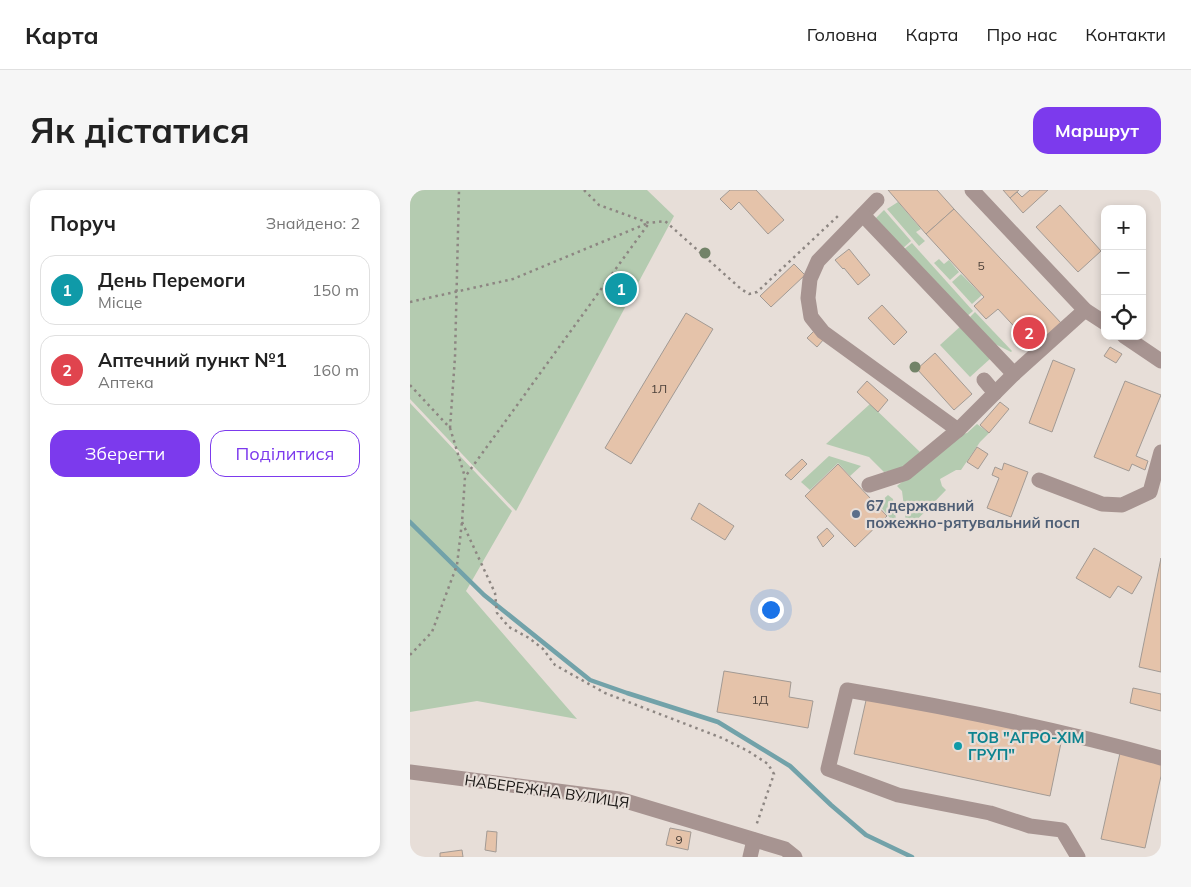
<!DOCTYPE html>
<html lang="uk">
<head>
<meta charset="utf-8">
<style>
	body { margin:0; font-family:Mulish,sans-serif; background:#f6f6f6; color:#222 }
	.controls { position:absolute; right:15px; top:15px; display:grid; overflow:hidden; border-radius:10px; box-shadow:0 2px 8px #0003 }
	.controls button { width:45px; height:45px; display:grid; place-items:center; padding:0; border:0; border-bottom:1px solid #e0e0e0; background:#fff; color:#222; font:25px sans-serif }
	.you { position:absolute; left:360px; top:419px; width:18px; height:18px; margin:-12px; border:4px solid #fff; border-radius:50%; background:#1a73e8; box-shadow:0 0 0 8px #1a73e833 }
	.badge { display:grid; place-items:center; width:32px; height:32px; border-radius:50%; background:#7c3aed; color:#fff; font-size:16px; font-weight:700 }
	.pin { position:absolute; translate:-50% -50%; border:2px solid #fff; box-shadow:0 1px 5px #0006 }
	.list { margin:0; padding:0; list-style:none }
	h2 { display:flex; justify-content:space-between; align-items:center; height:65px; margin:0; padding:0 20px; font-size:21px }
	h2 small { font-size:16px; font-weight:400; color:#767676 }
	.list li { display:grid; grid-template-columns:32px 1fr auto; gap:15px; align-items:center; box-sizing:border-box; height:70px; margin:0 10px 10px; padding:0 10px; border:1px solid #e0e0e0; border-radius:15px }
	.list b { display:block; font-size:19px; white-space:nowrap }
	.list p { margin:0; font-size:16px; white-space:nowrap; color:#767676 }
	.list em { font-size:16px; font-style:normal; color:#767676 }
	.actions { display:flex; gap:10px; padding:15px 20px }
	.actions a { flex:1; padding:11px 0; border:1px solid #7c3aed; border-radius:15px; text-align:center; font-size:18px; color:#7c3aed }
	.actions .main { background:#7c3aed; color:#fff }
	.icon { flex:none; width:28px; height:28px; fill:none; stroke:currentColor; stroke-width:2; stroke-linecap:round; stroke-linejoin:round }
	.map { position:relative; flex:none; width:751px; height:667px; overflow:hidden; border-radius:15px }
	header { display:flex; align-items:center; gap:30px; box-sizing:border-box; height:70px; padding:0 25px; background:#fff; border-bottom:1px solid #e0e0e0 }
	header strong { font-size:24px }
	nav { display:flex; gap:28px; margin-inline-start:auto; font-size:18px }
	.intro { display:flex; align-items:center; justify-content:space-between; box-sizing:border-box; height:120px; padding:0 30px }
	h1 { margin:0; font-size:35px }
	.button { padding:12px 22px; border-radius:15px; background:#7c3aed; color:#fff; font-size:18px; font-weight:700 }
	main { display:flex; gap:30px; padding:0 30px }
	aside { flex:1; background:#fff; border-radius:15px; box-shadow:0 2px 8px #0003 }
	.map>svg:first-child { display:block }
</style>
</head>
<body>
<header>
<strong>Карта</strong>
<nav><a>Головна</a><a>Карта</a><a>Про нас</a><a>Контакти</a></nav>
</header>
<div class="intro"><h1>Як дістатися</h1><a class="button">Маршрут</a></div>
<main>
<aside>
<h2>Поруч<small>Знайдено: 2</small></h2>
<ul class="list">
<li><span class="badge" style="background:#0f9aa8">1</span><div><b>День Перемоги</b><p>Місце</p></div><em>150 m</em></li>
<li><span class="badge" style="background:#e0444e">2</span><div><b>Аптечний пункт №1</b><p>Аптека</p></div><em>160 m</em></li>
</ul>
<div class="actions"><a class="main">Зберегти</a><a>Поділитися</a></div>
</aside>
<div class="map">
<svg width="751" height="667" viewBox="0 0 751 667">
	<rect width="100%" height="100%" fill="#e7ded8"/>
	<g fill="#b4cbb0">
		<path d="M0 0H237L264 26 106 321 0 209Z"/>
		<path d="M488 12 511 39 506 42 515 51 509 56 477 19Z"/>
		<path d="M474 20 501 51 492 59 465 29Z"/>
		<path d="M502 53 563 121 555 128 493 60Z"/>
		<path d="M529 69 534 74 539 70 549 82 540 90 524 73Z"/>
		<path d="M551 84 572 105 562 114 542 92Z"/>
		<path d="M565 122 602 161 601 162 579 151 557 130Z"/>
		<path d="M552 135 581 168 560 187 530 155Z"/>
		<path d="M0 213 102 321 56 401 167 529 67 511 0 522Z"/>
		<path d="M460 214 510 262 493 278 474 282 459 267 416 254Z"/>
		<path d="M567 234 579 243 570 252 551 280H546L530 289 532 296 536 300 497 340 492 301 487 296 552 244 557 243Z"/>
		<path d="M419 266 451 276 440 286 428 273 400 300 391 292Z"/>
		<path d="M478 305 483 309 487 336 468 314Z"/>
	</g>
	<g fill="none" stroke-linecap="round" stroke-linejoin="round">
		<path stroke="#72a2a9" stroke-width="4.5" d="M0 332 74 405 180 490 217 503 308 532 380 576 421 615 456 645 502 667"/>
	</g>
	<g fill="#e5c3aa" stroke="#a29a94">
		<path d="M320 0H346L374 30 358 44 329 12 321 20 310 9Z"/>
		<path d="M478 0H527L544 19 516 44Z"/>
		<path d="M593 0H609L600 8Z"/>
		<path d="M620 0H638L613 23 600 8 607 2 612 7Z"/>
		<path d="M650 15 691 61 668 82 626 37Z"/>
		<path d="M544 19 652 134 625 159 588 119 576 129 564 116 574 107 516 44Z"/>
		<path d="M439 59 460 85 448 95 434 78 433 79 425 70Z"/>
		<path d="M384 74 395 85 361 117 350 106Z"/>
		<path d="M472 115 497 142 484 155 458 128Z"/>
		<path d="M276 123 303 139 221 274 195 258Z"/>
		<path d="M405 140 414 149 407 157 397 148Z"/>
		<path d="M700 157 712 164 706 173 694 166Z"/>
		<path d="M525 163 562 204 544 220 507 179Z"/>
		<path d="M643 170 665 179 642 242 619 233Z"/>
		<path d="M457 191 478 210 468 222 447 202Z"/>
		<path d="M715 191 751 205 726 266 738 271 735 280 722 274 719 281 684 267Z"/>
		<path d="M590 212 599 219 579 243 570 235Z"/>
		<path d="M567 257 578 264 568 279 557 272Z"/>
		<path d="M392 269 397 274 381 290 375 285Z"/>
		<path d="M594 273 618 282 601 327 577 318 589 288 582 285 585 277 592 280Z"/>
		<path d="M428 274 477 326 445 357 395 306Z"/>
		<path d="M289 313 324 336 315 350 281 329Z"/>
		<path d="M417 338 424 346 413 357 407 347Z"/>
		<path d="M684 358 732 387 722 404 708 396 700 408 666 388Z"/>
		<path d="M751 368V482L729 477Z"/>
		<path d="M314 481 381 492 379 507 403 511 398 538 307 522Z"/>
		<path d="M723 498 751 504V521L720 513Z"/>
		<path d="M457 506 652 548 640 606 444 564Z"/>
		<path d="M710 563 751 573V586L735 658 691 649Z"/>
		<path d="M260 638 281 642 278 660 256 655Z"/>
		<path d="M77 641 87 642 86 662 75 660Z"/>
		<path d="M52 660 53 667H30V663Z"/>
	</g>
	<g fill="none" stroke-linecap="round" stroke-linejoin="round">
		<g stroke="#8d8682" stroke-width="2.5" stroke-dasharray="2.5 4" stroke-linecap="butt">
			<path d="M174 0 189 15 239 33 255 31 331 99 339 104 347 102 429 25"/>
			<path d="M0 112 103 89 238 33"/>
			<path d="M0 195 40 238 55 287"/>
			<path d="M40 238 45 167 49 0"/>
			<path d="M52 332 85 403 87 423 99 437 119 448 133 459 145 475 195 503 312 548 338 561 358 574 364 584 346 636"/>
			<path d="M0 465 22 442 47 375 52 332 55 287 239 33"/>
		</g>
		<g stroke="#a79491" stroke-width="15">
			<path d="M562 0 675 120 695 133"/>
			<path d="M467 10 408 71 400 89 398 108 401 127 413 142 548 240"/>
			<path d="M453 25 604 184"/>
			<path d="M714 146 751 171"/>
			<path d="M574 190 585 203"/>
			<path d="M629 290 692 314 712 315 740 302 751 262"/>
			<path d="M459 295 496 283 548 240 604 184 675 120"/>
			<path d="M0 582 209 609 375 659 385 667"/>
			<path d="M340 667 344 650"/>
			<path d="M668 667 652 640 620 636 580 623 488 605 418 579 437 500C543 518 648 539 751 568"/>
		</g>
	</g>
	<g fill="#728368">
		<circle cx="295" cy="63" r="5.5"/>
		<circle cx="505" cy="177" r="5.5"/>
	</g>
	<circle fill="#5c6f8a" stroke="#e7ded8" stroke-width="2" cx="446" cy="324" r="5"/>
	<circle fill="#0f9aa8" stroke="#e7ded8" stroke-width="2" cx="548" cy="556" r="5"/>
	<g text-anchor="middle" dominant-baseline="central" stroke-width="4.5" stroke-linejoin="round" paint-order="stroke">
		<g font-size="12" fill="#4b4039">
			<text x="571" y="75">5</text>
			<text x="249" y="198">1Л</text>
			<text x="350" y="509">1Д</text>
			<text x="269" y="649">9</text>
		</g>
		<g font-size="15" font-weight="bold" fill="#4e5e75" stroke="#e7ded8" text-anchor="start">
			<text x="456" y="315">67 державний<tspan x="456" dy="17">пожежно-рятувальний посп</tspan></text>
		</g>
		<g font-size="15" font-weight="bold" fill="#0d838f" stroke="#e7ded8" text-anchor="start">
			<text x="558" y="547">ТОВ "АГРО-ХІМ<tspan x="558" dy="17">ГРУП"</tspan></text>
		</g>
		<g font-size="15" fill="#181513" stroke="#e7ded8">
			<text transform="translate(137 601) rotate(8)">НАБЕРЕЖНА ВУЛИЦЯ</text>
		</g>
	</g>
</svg>
<div class="controls">
<button>+</button>
<button>−</button>
<button><svg class="icon" aria-label="locate" viewBox="0 0 24 24"><circle cx="12" cy="12" r="6"/><path d="M12 2v4M12 18v4M2 12h4M18 12h4"/></svg></button>
</div>
<div class="you"></div>
<div class="pin badge" style="left:211px;top:99px;background:#0f9aa8">1</div>
<div class="pin badge" style="left:619px;top:143px;background:#e0444e">2</div>
</div>
</main>
</body>
</html>
